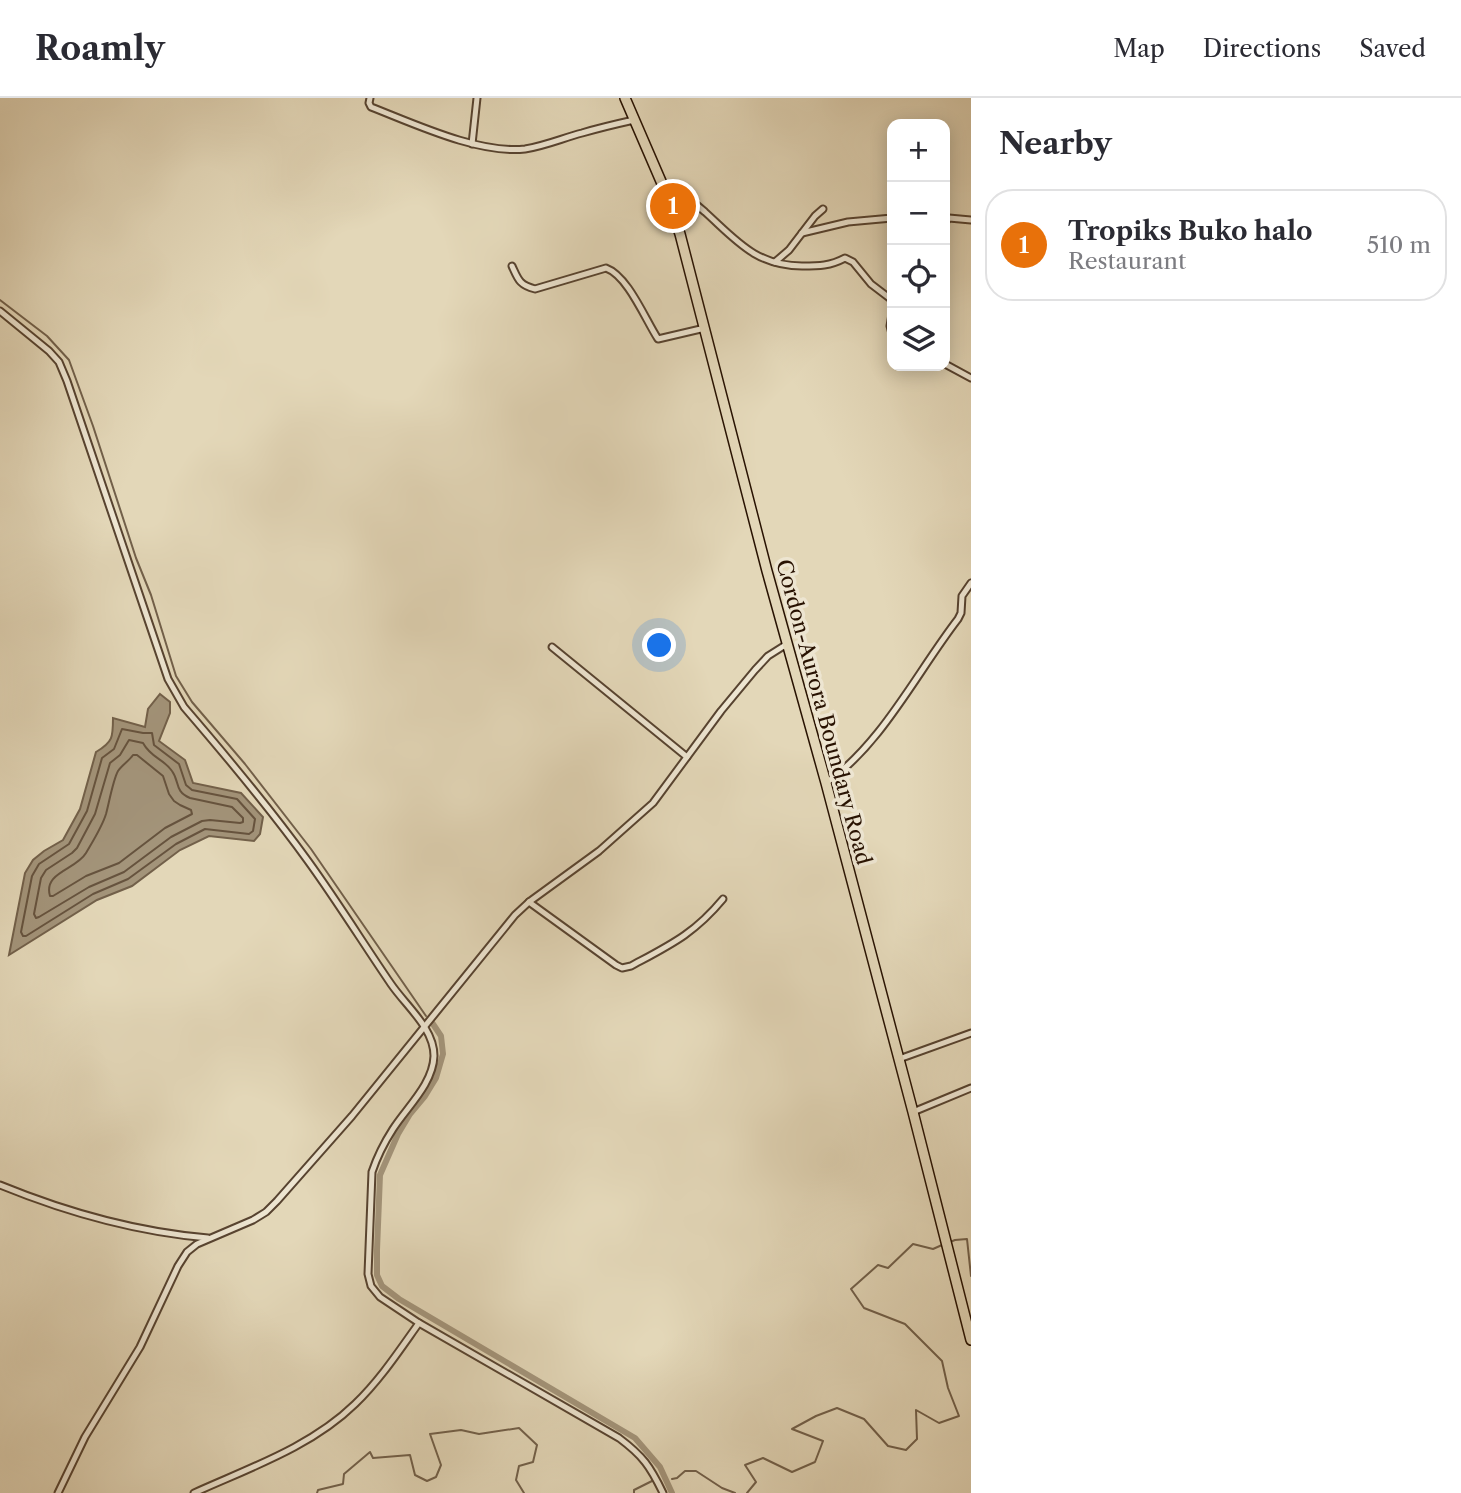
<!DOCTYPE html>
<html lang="en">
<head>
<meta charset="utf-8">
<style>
	body { margin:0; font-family:"Libre Caslon Text",serif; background:#f7f7f7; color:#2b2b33 }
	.controls { position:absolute; right:21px; top:21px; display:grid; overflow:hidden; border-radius:14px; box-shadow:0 4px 18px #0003 }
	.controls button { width:63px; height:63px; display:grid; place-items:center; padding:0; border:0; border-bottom:2px solid #e1e1e2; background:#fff; color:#2b2b33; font:35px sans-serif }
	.you { position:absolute; left:660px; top:548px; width:24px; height:24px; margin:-18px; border:5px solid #fff; border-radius:50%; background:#1a73e8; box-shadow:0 0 0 10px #1a73e833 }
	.badge { display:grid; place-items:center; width:46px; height:46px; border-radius:50%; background:#db2777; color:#fff; font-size:23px; font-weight:700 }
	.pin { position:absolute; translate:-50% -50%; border:4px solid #fff; box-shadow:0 2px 7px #0006 }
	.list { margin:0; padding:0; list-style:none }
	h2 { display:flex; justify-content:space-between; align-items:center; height:91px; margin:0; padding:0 28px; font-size:30px }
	h2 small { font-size:23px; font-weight:400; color:#7c7c81 }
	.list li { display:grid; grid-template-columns:46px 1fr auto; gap:21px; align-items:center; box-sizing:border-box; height:112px; margin:0 14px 14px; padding:0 14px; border:2px solid #e1e1e2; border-radius:28px }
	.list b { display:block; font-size:26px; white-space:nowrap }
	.list p { margin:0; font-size:23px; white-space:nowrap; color:#7c7c81 }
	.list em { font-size:23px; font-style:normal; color:#7c7c81 }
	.icon { flex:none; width:38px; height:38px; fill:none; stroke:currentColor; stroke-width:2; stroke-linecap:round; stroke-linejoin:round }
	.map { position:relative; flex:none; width:971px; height:1395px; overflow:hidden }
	header { display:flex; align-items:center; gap:42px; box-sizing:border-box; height:98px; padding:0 35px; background:#fff; border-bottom:2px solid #e1e1e2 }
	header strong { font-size:33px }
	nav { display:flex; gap:38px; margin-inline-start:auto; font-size:24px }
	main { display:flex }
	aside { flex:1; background:#fff }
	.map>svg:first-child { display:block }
</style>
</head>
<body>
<header>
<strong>Roamly</strong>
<nav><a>Map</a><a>Directions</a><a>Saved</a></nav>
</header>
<main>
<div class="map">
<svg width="971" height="1395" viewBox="0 0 971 1395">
	<rect width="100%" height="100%" fill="#e3d7b8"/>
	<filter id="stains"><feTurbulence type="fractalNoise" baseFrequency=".00286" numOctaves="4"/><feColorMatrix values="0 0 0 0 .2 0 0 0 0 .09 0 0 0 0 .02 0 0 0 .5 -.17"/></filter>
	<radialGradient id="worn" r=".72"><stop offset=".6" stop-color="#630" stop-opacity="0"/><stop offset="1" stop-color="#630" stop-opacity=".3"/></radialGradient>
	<path fill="#a3947a" stroke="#72604a" stroke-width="2" d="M160 596 170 604V615L159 643 185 662 193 685 241 695 263 719 260 736 254 743 209 738 180 752 132 788 97 802 9 857 25 775 33 762 44 753 63 742 80 711 96 654C113 644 113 639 113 620L145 629 148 611Z"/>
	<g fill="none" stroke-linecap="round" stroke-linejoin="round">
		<g stroke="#66533e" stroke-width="2">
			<path d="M122 631 143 635H152L154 647 179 666 186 687 192 692 237 701 255 721 253 733 249 736 205 731 176 746 128 781 93 796 26 838H23L21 834 32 778 39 766 69 746 87 713 102 660 114 651Z"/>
			<path d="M129 642 143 645C151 660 164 661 172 673 180 684 174 693 190 700L232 709 243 720V724L240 725 210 722 202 723 171 739 124 774 89 789 39 819 36 820 34 816 41 780 46 772 72 755 77 750 95 716 110 665 120 657Z"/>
			<path d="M133 657H137L163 678 169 696 174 703 180 707 191 712 192 716 165 730 119 765 86 778 53 798H50C43 774 76 772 86 755 93 743 102 729 106 716 109 705 113 682 118 673 122 667 129 663 133 657Z"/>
		</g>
		<g stroke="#72604a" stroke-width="2">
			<path d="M0 202 47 238 69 262 93 328 136 460 151 497 176 578 192 604 245 666 311 751 426 918"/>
			<path d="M950 1144 955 1142 967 1141 971 1178"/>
			<path d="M672 1381 677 1380 685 1373H696L722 1390 735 1395"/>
			<path d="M317 1395 318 1392 343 1386 344 1376 370 1354 373 1360 410 1357 415 1377 427 1383 436 1379 441 1367 430 1336 461 1332 479 1336 519 1330 537 1347 533 1364 519 1368 516 1382 524 1395"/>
			<path d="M634 1395V1392L652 1383"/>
			<path d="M747 1395 756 1384 745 1367 763 1360 792 1374 815 1364 823 1343 792 1331 816 1318 837 1310 864 1321 888 1348 906 1352 917 1341 916 1312 939 1325 959 1318 948 1290 942 1263 905 1226 864 1210 851 1191 878 1167 888 1170 913 1146 933 1151 942 1147"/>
		</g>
		<path stroke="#a3947a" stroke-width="6" d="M433 926 441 938 443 956 436 980 425 998 410 1016 398 1036 380 1077 377 1152V1177L382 1188 399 1201 635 1340 660 1369 672 1395"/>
		<defs>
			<g id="street">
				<path d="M370 0 369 5 371 9C415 26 478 56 525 51 545 48 563 40 582 35 599 30 616 26 634 22"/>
				<path d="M472 46 477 0"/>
				<path d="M663 88C680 92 691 102 705 114 736 142 756 168 802 168 819 168 830 168 845 160L853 164 871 186 892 202"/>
				<path d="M945 124 949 120 971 122"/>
				<path d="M802 135 848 124 892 120"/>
				<path d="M775 164 789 152 815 118 823 111"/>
				<path d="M512 168C518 181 519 187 535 191L606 170C628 178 645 221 658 241L705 230"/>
				<path d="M0 213 49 253 59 264 67 283 168 581 184 609C227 659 269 709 308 763 337 803 363 845 391 886 406 908 434 930 434 958 433 986 407 1009 393 1031 384 1045 377 1059 372 1074L368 1176 371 1188 380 1199 419 1225 619 1340C643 1358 650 1368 663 1395"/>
				<path d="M892 216 890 228 892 236"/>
				<path d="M945 266 971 280"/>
				<path d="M552 549 687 659"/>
				<path d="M826 685C882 646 917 574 958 521L961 515 962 498 971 485"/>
				<path d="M529 804 616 867 622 870 631 868C670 847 694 836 723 801"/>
				<path d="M899 961 971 935"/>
				<path d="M913 1014 971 990"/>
				<path d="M0 1087C66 1114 137 1134 208 1140"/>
				<path d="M58 1395 85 1339 140 1249 178 1168 187 1154 197 1146 253 1122 266 1114 277 1103 352 1018 515 817 529 804 599 753 653 705 721 613 755 572 768 558 787 546"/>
				<path d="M194 1395C249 1370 311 1349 355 1306 380 1282 399 1253 419 1225"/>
			</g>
			<path id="primary" d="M625 0 663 88 680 136 767 473 826 685 913 1014 971 1242"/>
		</defs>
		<use href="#street" stroke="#574330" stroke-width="9"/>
		<use href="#primary" stroke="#281202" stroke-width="12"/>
		<use href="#street" stroke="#ede5d1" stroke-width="5"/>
		<use href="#primary" stroke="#e3d7b8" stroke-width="9"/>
	</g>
	<g text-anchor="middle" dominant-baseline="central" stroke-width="7" stroke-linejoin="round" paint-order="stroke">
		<g font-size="21" fill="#281202" stroke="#ede5d1">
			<text transform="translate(824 614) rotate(75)">Cordon-Aurora Boundary Road</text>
		</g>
	</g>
	<rect width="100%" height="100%" filter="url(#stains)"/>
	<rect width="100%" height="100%" fill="url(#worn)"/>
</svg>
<div class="controls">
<button>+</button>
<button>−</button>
<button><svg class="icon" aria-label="locate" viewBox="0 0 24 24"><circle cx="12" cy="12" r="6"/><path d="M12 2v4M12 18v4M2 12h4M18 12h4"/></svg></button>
<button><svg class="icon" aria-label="layers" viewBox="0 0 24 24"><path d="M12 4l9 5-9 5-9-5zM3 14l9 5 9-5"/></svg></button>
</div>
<div class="you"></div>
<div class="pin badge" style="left:673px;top:108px;background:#e8710a">1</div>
</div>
<aside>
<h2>Nearby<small></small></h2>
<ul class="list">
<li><span class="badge" style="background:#e8710a">1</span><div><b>Tropiks Buko halo</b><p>Restaurant</p></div><em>510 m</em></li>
</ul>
</aside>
</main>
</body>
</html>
